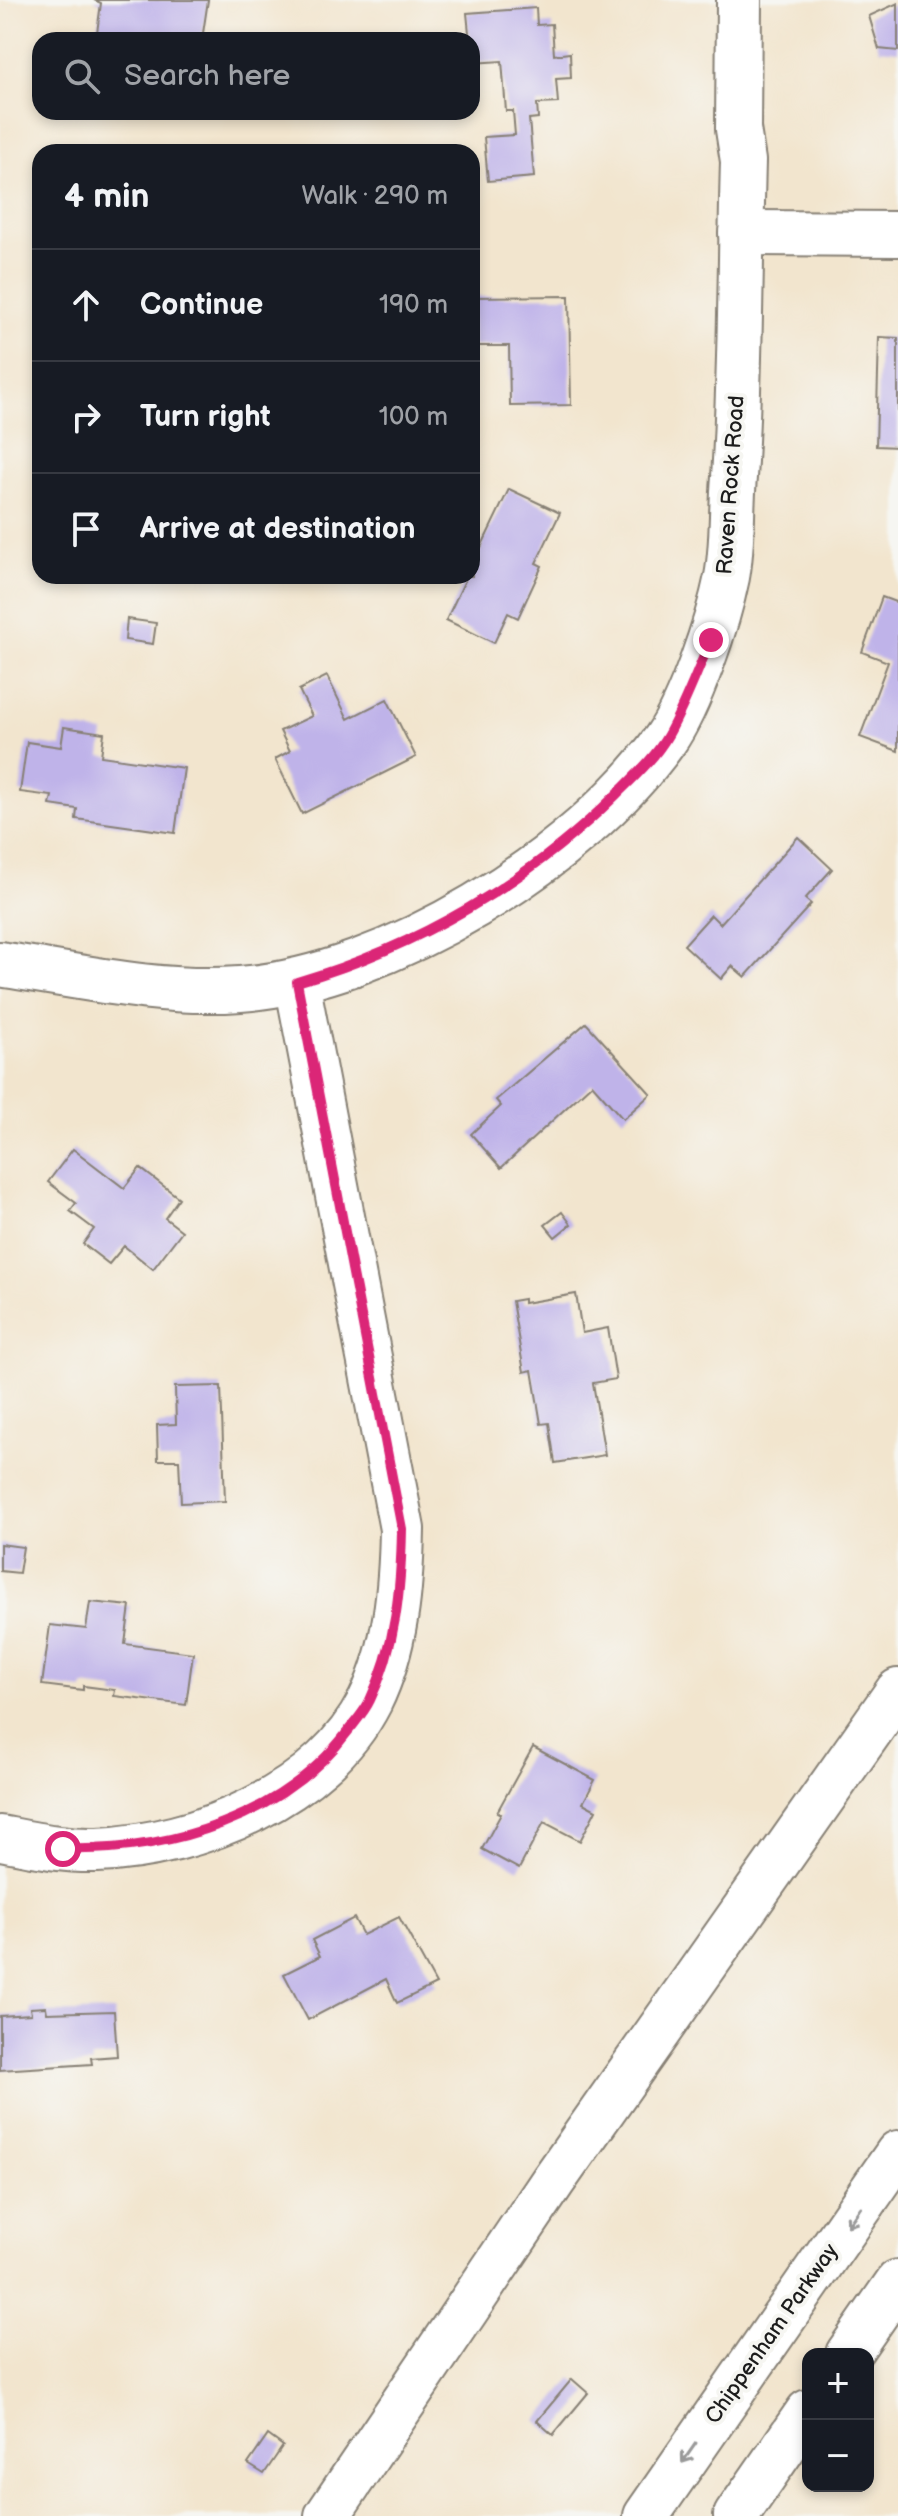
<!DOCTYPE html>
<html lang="en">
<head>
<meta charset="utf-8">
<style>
	body { margin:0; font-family:"Balsamiq Sans",sans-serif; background:#242831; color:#f1f3f6 }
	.controls { position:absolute; right:24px; bottom:24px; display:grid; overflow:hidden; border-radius:16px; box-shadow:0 4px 12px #0003 }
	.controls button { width:72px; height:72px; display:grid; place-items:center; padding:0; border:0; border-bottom:2px solid #363941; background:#171b24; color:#f1f3f6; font:40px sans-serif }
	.stop { position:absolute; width:24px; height:24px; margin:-18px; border:6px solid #db2777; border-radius:50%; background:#fff }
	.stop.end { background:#db2777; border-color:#fff; box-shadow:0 2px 8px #0008 }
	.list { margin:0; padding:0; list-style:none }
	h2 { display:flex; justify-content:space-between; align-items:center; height:104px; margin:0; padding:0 32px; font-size:34px }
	h2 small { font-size:26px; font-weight:400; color:#9ea1a6 }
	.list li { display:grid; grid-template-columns:52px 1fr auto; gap:24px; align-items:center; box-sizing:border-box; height:112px; padding:0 32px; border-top:2px solid #363941 }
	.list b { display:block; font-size:30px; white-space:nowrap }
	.list em { font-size:26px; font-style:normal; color:#9ea1a6 }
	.icon { flex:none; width:44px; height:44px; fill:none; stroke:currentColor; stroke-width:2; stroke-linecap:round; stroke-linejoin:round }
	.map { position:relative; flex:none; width:898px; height:2516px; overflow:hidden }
	.search { position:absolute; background:#171b24; box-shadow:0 4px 12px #0003; left:32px; top:32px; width:448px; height:88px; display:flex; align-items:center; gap:20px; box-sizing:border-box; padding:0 28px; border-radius:24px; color:#9ea1a6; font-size:30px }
	.panel { position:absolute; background:#171b24; box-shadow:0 4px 12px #0003; left:32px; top:144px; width:448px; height:440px; border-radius:24px }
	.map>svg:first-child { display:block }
</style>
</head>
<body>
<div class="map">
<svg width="898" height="2516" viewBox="0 0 898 2516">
	<rect width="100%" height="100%" fill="#f6f6f2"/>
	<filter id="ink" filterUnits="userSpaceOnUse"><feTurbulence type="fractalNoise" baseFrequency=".0125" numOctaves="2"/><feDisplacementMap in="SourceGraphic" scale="16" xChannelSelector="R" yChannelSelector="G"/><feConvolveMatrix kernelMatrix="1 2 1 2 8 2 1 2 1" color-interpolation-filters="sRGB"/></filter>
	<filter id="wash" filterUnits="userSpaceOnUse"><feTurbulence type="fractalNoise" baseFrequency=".006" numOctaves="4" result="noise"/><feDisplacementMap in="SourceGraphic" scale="32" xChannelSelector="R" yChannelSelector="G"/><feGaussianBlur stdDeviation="1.8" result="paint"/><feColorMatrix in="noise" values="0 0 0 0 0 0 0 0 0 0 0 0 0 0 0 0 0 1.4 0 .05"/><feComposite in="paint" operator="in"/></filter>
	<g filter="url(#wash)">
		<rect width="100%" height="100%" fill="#f2e5ce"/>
		<g id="blocks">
			<g fill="#bfb3e9">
				<path d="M94 0H208L202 40H96L101 3Z"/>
				<path d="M898 3V51L879 49 869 16Z"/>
				<path d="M536 8 537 25 552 24 554 55 570 53 571 78 556 79 558 103 537 104 538 118 529 119 534 177 488 181 484 137 515 135 513 111H506L502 61 472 63 467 13Z"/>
				<path d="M569 296 571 405 510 406 509 346H473L472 297Z"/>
				<path d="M879 337 898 338V447L876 446Z"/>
				<path d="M509 489 560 513 536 563 542 566 518 618 508 613 494 643 446 620 467 576H472V566Z"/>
				<path d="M882 597 898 603V751L860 737 888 662 862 652Z"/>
				<path d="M127 619 156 623 153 644 125 640Z"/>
				<path d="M327 676 348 719 387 699 416 757 302 814 275 759 290 751 280 731 312 716 299 690Z"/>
				<path d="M64 727 104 733 101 756 184 768 175 833 76 819 77 809 50 805 52 796 20 792 27 742 61 747Z"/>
				<path d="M798 837 832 869 805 899 811 904 745 977 732 966 721 979 684 945 711 915 720 924Z"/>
				<path d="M586 1023 651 1094 623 1119 592 1084 501 1168 471 1134 501 1106 496 1100Z"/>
				<path d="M73 1149 124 1188 140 1168 179 1198 165 1218 182 1231 153 1269 124 1246 109 1264 83 1244 94 1229 70 1211 76 1203 48 1182Z"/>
				<path d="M562 1212 571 1224 555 1237 545 1225Z"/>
				<path d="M576 1294 582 1333 608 1328 616 1379 593 1383 605 1455 555 1463 549 1423 541 1424 532 1370 524 1372 512 1301 524 1299V1303Z"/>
				<path d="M221 1386 225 1501 181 1503 179 1460H158L157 1425 176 1424 175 1387Z"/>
				<path d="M0 1544 23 1547 19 1573 0 1571Z"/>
				<path d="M90 1602 130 1606 125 1644 193 1653 186 1705 114 1696 115 1690 83 1686V1690L42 1685 50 1625 86 1629Z"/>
				<path d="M533 1747 595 1780 583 1803 596 1810 580 1841 544 1822 519 1869 482 1849 501 1814 497 1812Z"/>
				<path d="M399 1917 436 1984 397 2003 386 1979 308 2020 284 1974 320 1956 312 1940 354 1918 363 1935Z"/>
				<path d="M46 2007 47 2013 114 2011 117 2056 91 2058 92 2064 0 2070V2016L31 2014 30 2008Z"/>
				<path d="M572 2379 588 2393 553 2435 537 2421Z"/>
				<path d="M268 2435 283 2446 264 2474 248 2464Z"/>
			</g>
		</g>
	</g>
	<g filter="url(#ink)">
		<use href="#blocks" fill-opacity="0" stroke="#878075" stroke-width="2"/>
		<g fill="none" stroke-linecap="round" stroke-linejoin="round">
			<defs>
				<g id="minor">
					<path d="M741 233 898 234"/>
					<path d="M0 964C78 976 161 995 240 989 388 978 579 860 665 740 690 705 718 621 727 577 733 545 731 510 734 477 741 372 740 266 743 161L738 129 739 0"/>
					<path d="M0 1838C32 1844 64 1851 97 1850 197 1846 322 1796 370 1701 396 1648 401 1587 402 1529L297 982"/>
					<path d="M327 2516 553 2181 898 1691"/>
				</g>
				<g id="highway">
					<path d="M848 2354 898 2282"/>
					<path d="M646 2516 898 2153"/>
					<path d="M736 2516 808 2412"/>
				</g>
			</defs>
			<use href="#minor" stroke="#878075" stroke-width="48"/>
			<use href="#highway" stroke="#878075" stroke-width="48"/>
			<use href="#minor" stroke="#fff" stroke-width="44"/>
			<use href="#highway" stroke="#fff" stroke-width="44"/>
		</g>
		<defs><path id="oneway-shaft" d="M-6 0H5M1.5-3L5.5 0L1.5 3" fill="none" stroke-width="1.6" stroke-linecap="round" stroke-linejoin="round" transform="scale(2)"/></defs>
		<g stroke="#999">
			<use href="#oneway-shaft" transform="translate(854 2217) rotate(125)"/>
			<use href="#oneway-shaft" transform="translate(689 2453) rotate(125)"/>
		</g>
	</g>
	<g fill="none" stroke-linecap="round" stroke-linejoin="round" filter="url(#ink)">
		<path stroke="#db2777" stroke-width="10" d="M63 1849C170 1852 283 1818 349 1730 356 1721 365 1711 370 1700 396 1646 401 1588 402 1529L297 982C417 947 527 883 616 795 634 777 655 758 668 735 685 705 697 671 711 640"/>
	</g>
	<g text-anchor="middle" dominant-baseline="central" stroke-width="8" stroke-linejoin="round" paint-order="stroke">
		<g font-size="22" fill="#1c1c1c" stroke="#f6f6f2">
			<text transform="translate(731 485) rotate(-86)">Raven Rock Road</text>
			<text transform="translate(772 2334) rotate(-55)">Chippenham Parkway</text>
		</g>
	</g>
</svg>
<div class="controls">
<button>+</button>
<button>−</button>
</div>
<div class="stop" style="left:63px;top:1849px"></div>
<div class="stop end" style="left:711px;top:640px"></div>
<div class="search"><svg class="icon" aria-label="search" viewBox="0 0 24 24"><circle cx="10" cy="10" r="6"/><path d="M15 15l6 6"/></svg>Search here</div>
<section class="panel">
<h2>4 min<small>Walk · 290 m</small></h2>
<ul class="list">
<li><svg class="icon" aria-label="ahead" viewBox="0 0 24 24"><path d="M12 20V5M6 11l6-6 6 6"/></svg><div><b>Continue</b></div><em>190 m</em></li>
<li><svg class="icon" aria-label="right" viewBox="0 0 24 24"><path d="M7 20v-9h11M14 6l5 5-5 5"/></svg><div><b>Turn right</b></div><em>100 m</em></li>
<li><svg class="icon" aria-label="arrive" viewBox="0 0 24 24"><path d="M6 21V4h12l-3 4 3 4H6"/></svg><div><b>Arrive at destination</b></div></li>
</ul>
</section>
</div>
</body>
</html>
